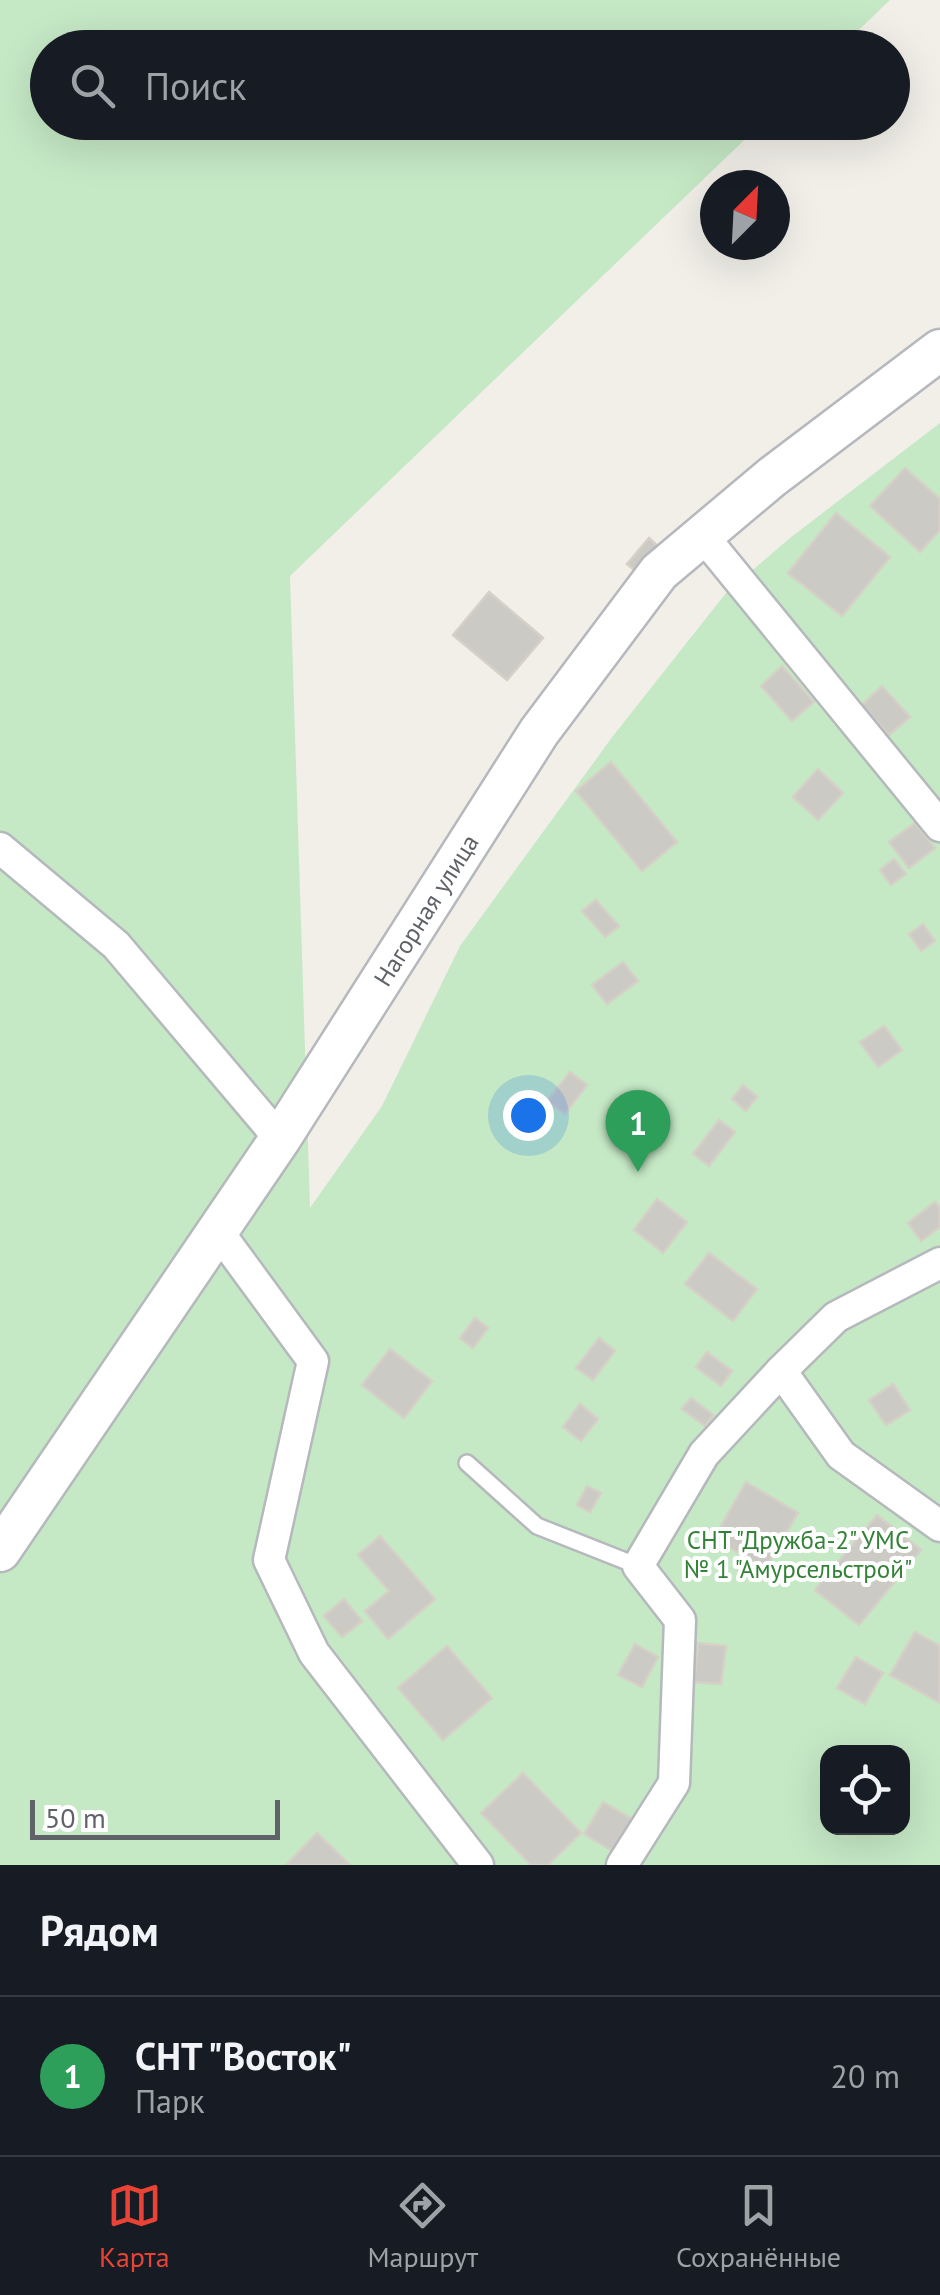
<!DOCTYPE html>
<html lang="ru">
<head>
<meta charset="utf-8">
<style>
	body { margin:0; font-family:"PT Sans",sans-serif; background:#242831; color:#f1f3f6 }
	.controls { position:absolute; right:30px; bottom:30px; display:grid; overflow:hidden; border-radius:20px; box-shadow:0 10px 40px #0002 }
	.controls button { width:90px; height:90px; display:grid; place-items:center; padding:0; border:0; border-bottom:2px solid #363941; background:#171b24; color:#f1f3f6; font:50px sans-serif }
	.compass { position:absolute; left:700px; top:170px; width:90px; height:90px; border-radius:50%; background:#171b24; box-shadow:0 10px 40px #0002; rotate:24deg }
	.scale { position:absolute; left:30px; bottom:25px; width:250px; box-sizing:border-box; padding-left:10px; border:5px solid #5f6368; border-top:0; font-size:28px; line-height:35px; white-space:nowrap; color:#5f6368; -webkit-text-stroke:8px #fff; paint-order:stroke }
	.you { position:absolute; left:528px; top:1115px; width:35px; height:35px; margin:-25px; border:8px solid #fff; border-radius:50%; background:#1a73e8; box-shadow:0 0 0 15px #1a73e833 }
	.badge { display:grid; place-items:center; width:65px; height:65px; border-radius:50%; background:#ea4335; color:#fff; font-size:32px; font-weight:700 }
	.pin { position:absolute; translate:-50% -82px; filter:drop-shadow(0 2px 5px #0008) }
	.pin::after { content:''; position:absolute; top:52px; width:35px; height:30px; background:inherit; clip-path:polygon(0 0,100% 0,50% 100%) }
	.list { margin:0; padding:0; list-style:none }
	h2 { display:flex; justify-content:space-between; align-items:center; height:130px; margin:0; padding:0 40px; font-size:42px }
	h2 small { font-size:32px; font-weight:400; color:#9ea1a6 }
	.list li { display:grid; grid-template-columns:65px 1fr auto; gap:30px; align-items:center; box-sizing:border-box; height:160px; padding:0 40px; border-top:2px solid #363941 }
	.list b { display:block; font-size:38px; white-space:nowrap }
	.list p { margin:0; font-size:32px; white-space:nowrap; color:#9ea1a6 }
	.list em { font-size:32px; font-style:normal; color:#9ea1a6 }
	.icon { flex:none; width:55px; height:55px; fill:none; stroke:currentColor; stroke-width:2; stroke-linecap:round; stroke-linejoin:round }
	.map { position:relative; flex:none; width:940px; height:1865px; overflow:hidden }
	.search { position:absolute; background:#171b24; box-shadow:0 10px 40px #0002; left:30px; right:30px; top:30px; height:110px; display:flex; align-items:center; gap:25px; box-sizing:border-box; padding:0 35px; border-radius:55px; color:#9ea1a6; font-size:38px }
	.sheet { height:290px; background:#171b24 }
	nav { display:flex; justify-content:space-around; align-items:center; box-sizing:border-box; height:140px; border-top:2px solid #363941; background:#171b24; font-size:28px; color:#9ea1a6 }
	nav a { display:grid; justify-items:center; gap:5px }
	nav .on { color:#ea4335 }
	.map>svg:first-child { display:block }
</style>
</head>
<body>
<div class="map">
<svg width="940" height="1865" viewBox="0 0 940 1865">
	<rect width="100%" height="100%" fill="#f1efe8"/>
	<path fill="#c5e8c5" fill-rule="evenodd" d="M0 0H890L841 47 48 48V122L762 123 290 576 310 1208 382 1106 460 946 613 736 726 593 790 538 940 423V1865H0ZM828 1752H902V1828H828Z"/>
	<g fill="#cccac5" stroke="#d6d1c6" stroke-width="2.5">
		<path d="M905 468 940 499V530L920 552 870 506Z"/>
		<path d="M836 513 890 557 842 616 788 573Z"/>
		<path d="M649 538 664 552 643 577 627 564Z"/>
		<path d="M489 592 543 638 507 680 453 635Z"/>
		<path d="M782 666 814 702 792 721 761 686Z"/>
		<path d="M882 686 910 717 889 735 862 705Z"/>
		<path d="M611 762 677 842 642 871 576 791Z"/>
		<path d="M818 769 843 793 818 820 793 797Z"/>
		<path d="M915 823 935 848 909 868 889 842Z"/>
		<path d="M894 859 906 874 891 885 880 870Z"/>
		<path d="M596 900 619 926 605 937 582 911Z"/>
		<path d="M923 924 935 941 921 951 909 934Z"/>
		<path d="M623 962 638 981 607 1004 592 985Z"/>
		<path d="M884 1026 902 1050 878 1067 860 1042Z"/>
		<path d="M570 1072 587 1085 565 1114 547 1101Z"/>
		<path d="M743 1085 757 1097 746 1111 732 1099Z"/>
		<path d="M719 1120 735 1132 709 1166 693 1154Z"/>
		<path d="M657 1199 687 1222 663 1253 634 1230Z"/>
		<path d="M935 1202 940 1208V1227L921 1241 908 1223Z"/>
		<path d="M709 1253 757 1289 733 1321 685 1284Z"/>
		<path d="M475 1318 488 1328 473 1348 460 1338Z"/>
		<path d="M599 1338 615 1351 593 1380 576 1368Z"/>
		<path d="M390 1349 432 1381 404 1418 362 1385Z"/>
		<path d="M707 1352 732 1371 721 1386 696 1367Z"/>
		<path d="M893 1384 910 1410 886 1425 869 1400Z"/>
		<path d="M691 1398 713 1415 705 1426 682 1409Z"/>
		<path d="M580 1404 598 1419 581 1441 563 1427Z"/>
		<path d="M746 1482 798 1513 765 1569 714 1538Z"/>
		<path d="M587 1486 601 1493 590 1512 577 1505Z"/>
		<path d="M877 1515 921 1550 859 1625 815 1590Z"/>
		<path d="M380 1536 435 1599 388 1639 365 1611 389 1591 358 1555Z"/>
		<path d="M344 1599 362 1621 342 1637 324 1616Z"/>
		<path d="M915 1632 940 1646V1703L890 1675Z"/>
		<path d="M698 1643 726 1646 721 1684 694 1682Z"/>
		<path d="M635 1644 658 1657 642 1687 618 1675Z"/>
		<path d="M447 1646 492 1698 443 1740 398 1688Z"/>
		<path d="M856 1657 883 1673 865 1704 837 1688Z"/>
		<path d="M523 1773 581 1833 548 1865H531L481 1813Z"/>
		<path d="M603 1802 634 1820 616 1853 584 1834Z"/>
		<path d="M317 1833 350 1865H286Z"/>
	</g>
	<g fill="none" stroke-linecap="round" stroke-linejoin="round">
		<defs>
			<path id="service" d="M467 1463 537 1526 638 1566"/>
			<g id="minor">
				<path d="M703 536 940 826"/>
				<path d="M0 848 116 945 280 1139"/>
				<path d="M217 1230 313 1361 269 1560 314 1653 478 1865"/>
				<path d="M781 1371 841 1455 940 1526"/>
				<path d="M622 1865 674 1783 680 1620 638 1566 704 1454 781 1371 836 1317 940 1263"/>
			</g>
			<path id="tertiary" d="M0 1551 280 1139 539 732 659 572 772 477 940 350"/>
		</defs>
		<use href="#service" stroke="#b5b8bc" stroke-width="20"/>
		<use href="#minor" stroke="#b5b8bc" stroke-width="35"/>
		<use href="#tertiary" stroke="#b5b8bc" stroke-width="45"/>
		<use href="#service" stroke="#fff" stroke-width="15"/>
		<use href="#minor" stroke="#fff" stroke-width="30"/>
		<use href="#tertiary" stroke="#fff" stroke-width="40"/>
	</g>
	<g text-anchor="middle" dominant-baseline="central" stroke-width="8" stroke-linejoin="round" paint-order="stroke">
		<g font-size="25" fill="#5f6368" stroke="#fff">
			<text transform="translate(426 910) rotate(-58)">Нагорная улица</text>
		</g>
		<g font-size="25" fill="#348238" stroke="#fff">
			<text x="798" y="1540">СНТ "Дружба-2" УМС<tspan x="798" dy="29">№ 1 "Амурсельстрой"</tspan></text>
		</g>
	</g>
</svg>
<div class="controls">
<button><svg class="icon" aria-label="locate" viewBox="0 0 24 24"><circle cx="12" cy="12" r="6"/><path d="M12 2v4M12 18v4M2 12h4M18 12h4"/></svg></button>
</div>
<svg class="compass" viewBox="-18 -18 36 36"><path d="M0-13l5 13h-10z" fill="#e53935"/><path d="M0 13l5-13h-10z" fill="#9ea1a6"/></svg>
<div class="scale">50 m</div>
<div class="you"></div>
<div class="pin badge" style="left:638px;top:1172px;background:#2e9e5b">1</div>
<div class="search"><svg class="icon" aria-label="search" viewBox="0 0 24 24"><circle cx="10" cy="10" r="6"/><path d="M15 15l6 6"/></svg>Поиск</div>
</div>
<section class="sheet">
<h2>Рядом<small></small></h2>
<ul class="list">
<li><span class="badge" style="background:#2e9e5b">1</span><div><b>СНТ &quot;Восток&quot;</b><p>Парк</p></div><em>20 m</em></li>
</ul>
</section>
<nav>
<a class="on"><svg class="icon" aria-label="map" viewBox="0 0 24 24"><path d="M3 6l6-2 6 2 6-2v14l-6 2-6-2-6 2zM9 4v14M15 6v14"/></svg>Карта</a>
<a><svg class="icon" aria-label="directions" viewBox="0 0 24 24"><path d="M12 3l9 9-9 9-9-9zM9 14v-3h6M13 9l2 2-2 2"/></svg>Маршрут</a>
<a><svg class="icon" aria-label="saved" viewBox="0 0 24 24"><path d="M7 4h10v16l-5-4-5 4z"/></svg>Сохранённые</a>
</nav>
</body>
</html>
